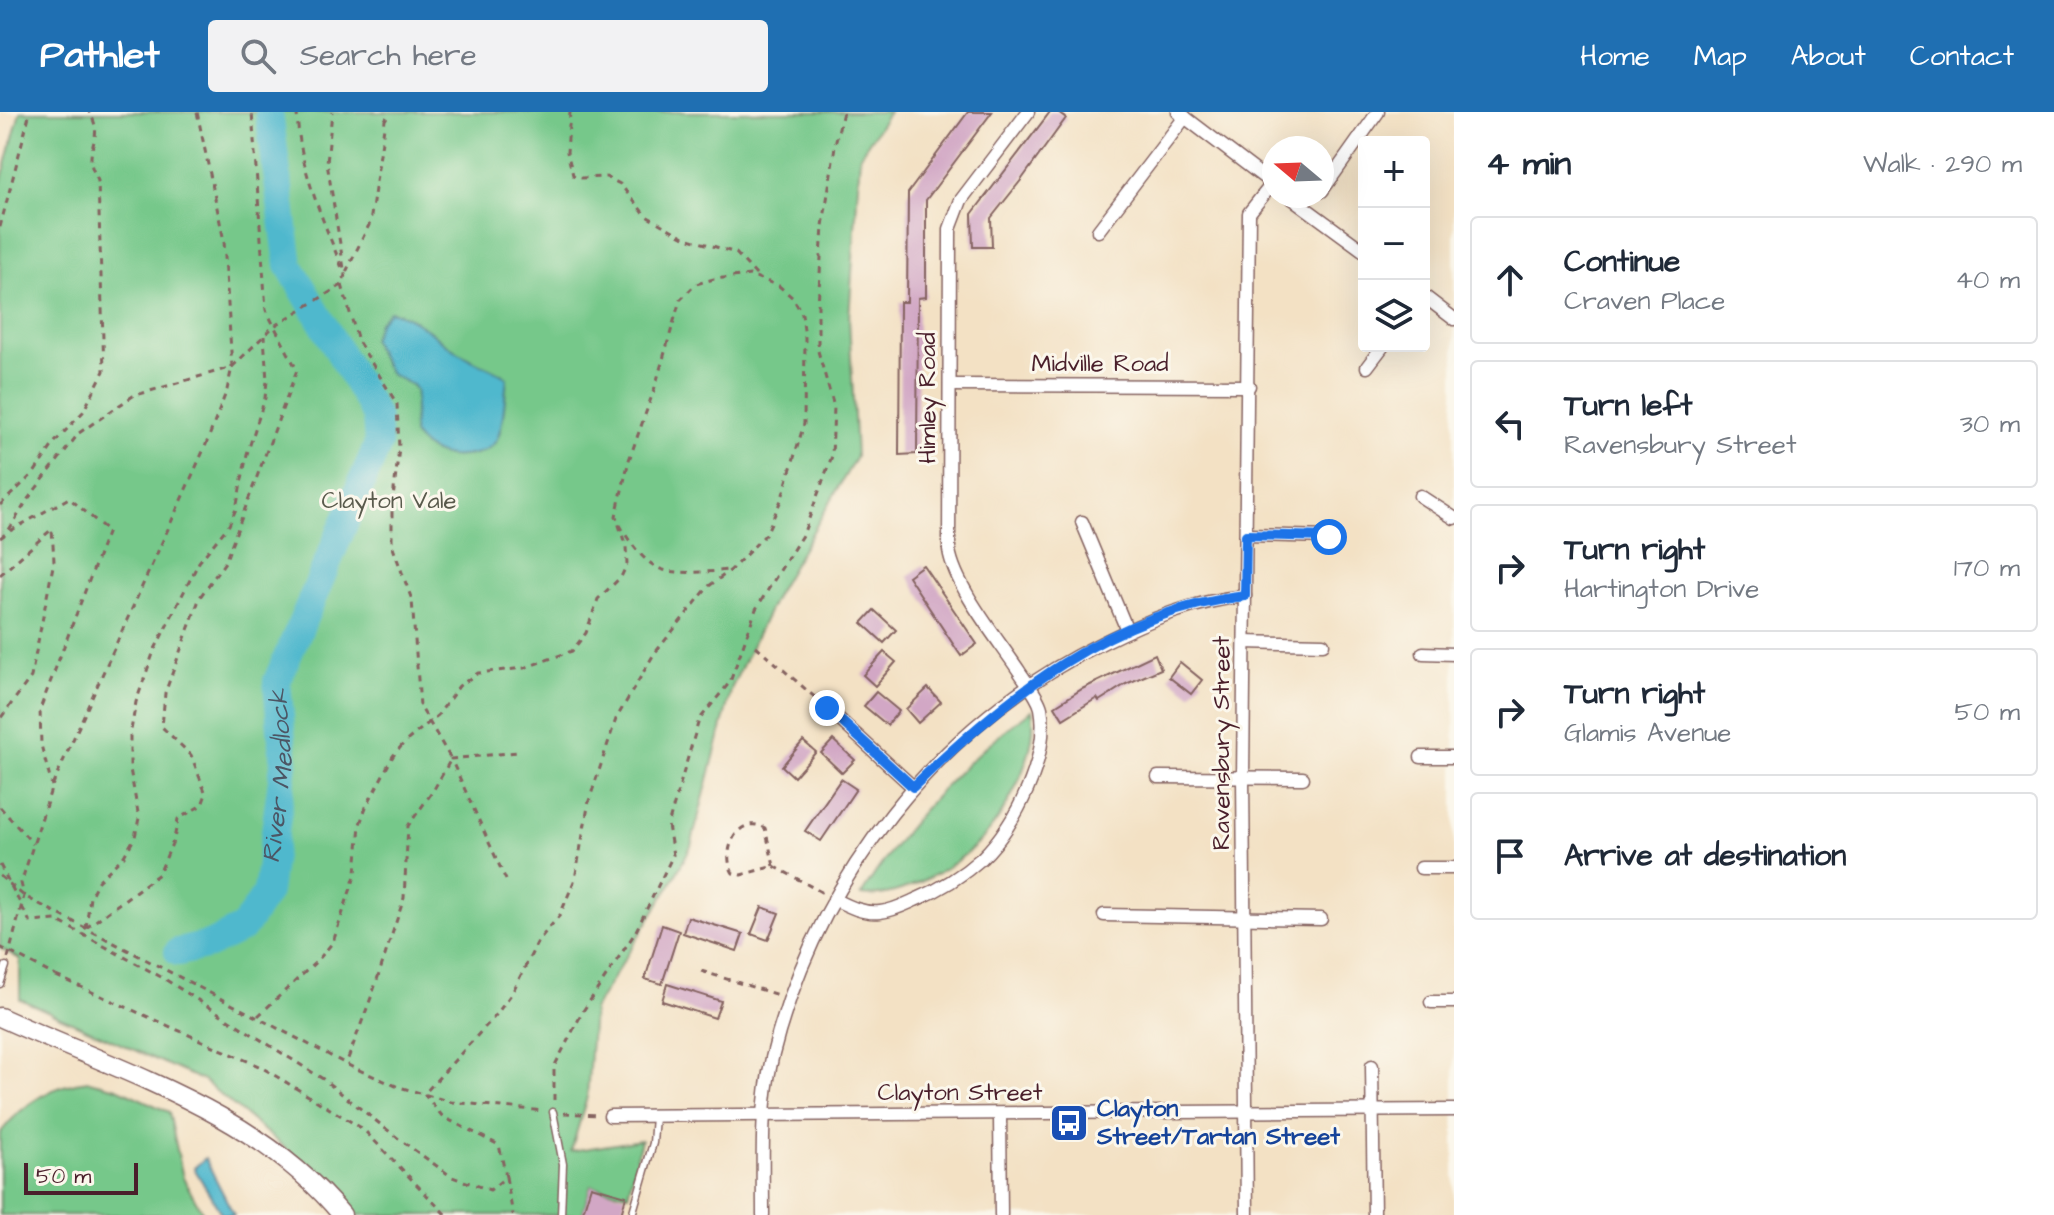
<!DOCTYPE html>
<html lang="en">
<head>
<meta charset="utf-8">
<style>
	body { margin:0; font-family:"Architects Daughter",sans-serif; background:#f2f2f3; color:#1f2937 }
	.controls { position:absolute; right:24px; top:24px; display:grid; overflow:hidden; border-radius:8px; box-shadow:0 8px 32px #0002 }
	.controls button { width:72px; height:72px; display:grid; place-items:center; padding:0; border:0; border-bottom:2px solid #e0e1e3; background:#fff; color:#1f2937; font:40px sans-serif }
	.compass { position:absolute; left:1262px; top:24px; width:72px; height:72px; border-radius:50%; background:#fff; box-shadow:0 8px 32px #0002; rotate:289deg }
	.scale { position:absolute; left:24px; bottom:20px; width:114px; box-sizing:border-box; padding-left:8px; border:4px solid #4a1f2b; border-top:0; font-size:22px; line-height:28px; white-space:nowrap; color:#4a1f2b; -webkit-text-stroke:6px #fbf7ec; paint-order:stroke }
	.stop { position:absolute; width:24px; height:24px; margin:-18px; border:6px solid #1a73e8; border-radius:50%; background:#fff }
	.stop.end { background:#1a73e8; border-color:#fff; box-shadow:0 2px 8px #0008 }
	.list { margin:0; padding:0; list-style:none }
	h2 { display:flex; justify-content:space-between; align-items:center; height:104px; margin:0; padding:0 32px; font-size:34px }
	h2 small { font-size:26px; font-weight:400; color:#747a83 }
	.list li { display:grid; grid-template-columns:52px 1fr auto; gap:24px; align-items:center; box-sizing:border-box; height:128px; margin:0 16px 16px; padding:0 16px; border:2px solid #e0e1e3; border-radius:8px }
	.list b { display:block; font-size:30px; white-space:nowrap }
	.list p { margin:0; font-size:26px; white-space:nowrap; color:#747a83 }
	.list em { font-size:26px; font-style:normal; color:#747a83 }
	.icon { flex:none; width:44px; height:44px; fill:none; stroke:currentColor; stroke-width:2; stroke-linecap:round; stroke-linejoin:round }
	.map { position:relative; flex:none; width:1454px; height:1103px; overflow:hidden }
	header { display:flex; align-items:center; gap:48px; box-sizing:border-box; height:112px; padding:0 40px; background:#1f6fb2; color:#fff }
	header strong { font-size:38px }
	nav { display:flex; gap:44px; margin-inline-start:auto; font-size:28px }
	.search { width:560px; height:72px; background:#f2f2f3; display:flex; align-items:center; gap:20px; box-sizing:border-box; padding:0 28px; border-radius:8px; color:#747a83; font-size:30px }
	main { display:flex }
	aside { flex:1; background:#fff }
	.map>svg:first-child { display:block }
</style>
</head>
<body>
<header>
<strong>Pathlet</strong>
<div class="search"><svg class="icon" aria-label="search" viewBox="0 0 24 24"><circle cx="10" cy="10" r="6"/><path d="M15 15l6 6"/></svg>Search here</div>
<nav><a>Home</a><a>Map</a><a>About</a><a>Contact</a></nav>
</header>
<main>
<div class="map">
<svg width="1454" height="1103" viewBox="0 0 1454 1103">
	<rect width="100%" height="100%" fill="#fbf7ec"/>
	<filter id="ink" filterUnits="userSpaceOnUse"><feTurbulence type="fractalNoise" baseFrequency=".0125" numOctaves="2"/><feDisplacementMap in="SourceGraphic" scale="16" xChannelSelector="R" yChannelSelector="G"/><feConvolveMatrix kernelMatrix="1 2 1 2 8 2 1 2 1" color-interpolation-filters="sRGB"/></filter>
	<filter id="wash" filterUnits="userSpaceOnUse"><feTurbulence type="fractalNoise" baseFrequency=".006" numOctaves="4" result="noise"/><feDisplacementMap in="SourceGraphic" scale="32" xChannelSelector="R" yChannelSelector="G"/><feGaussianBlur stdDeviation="1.8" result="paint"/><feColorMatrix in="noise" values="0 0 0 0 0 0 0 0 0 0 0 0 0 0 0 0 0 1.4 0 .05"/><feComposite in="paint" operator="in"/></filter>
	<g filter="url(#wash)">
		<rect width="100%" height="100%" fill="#f3e1c4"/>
		<g fill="#76c88a" stroke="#60745a" stroke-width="2">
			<path d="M20 0H889L860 43 849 206 856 345 776 483 732 575 691 734 671 772 593 898 587 985 571 1039 641 1028 628 1082 591 1074 582 1103H352L320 1065 204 969 20 887V847L0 836V74Z"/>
			<path d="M1032 598C1040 638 1006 704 977 732 951 757 898 788 861 783 907 710 962 648 1032 598Z"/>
			<path d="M89 969 117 976 169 1000 183 1066 204 1103H0V1021C23 992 52 972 89 969Z"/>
		</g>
		<g fill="#4fb8cd" stroke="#4c6c7c" stroke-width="2">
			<path d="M389 199C421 205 438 231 466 245 480 253 494 256 507 266 505 282 504 314 496 329 492 335 482 340 475 342 450 348 428 343 413 322L416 279 412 273 390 262 372 228 379 210Z"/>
			<path d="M205 1046 234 1103H222L194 1056Z"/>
		</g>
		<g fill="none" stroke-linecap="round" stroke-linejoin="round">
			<path stroke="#4fb8cd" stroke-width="28" id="s1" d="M178 840 209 833 243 816 267 780 284 652 277 569 378 332 376 305 368 290 289 153 269 0"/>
		</g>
		<g id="blocks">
			<g fill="#d2a7c5">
				<path d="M968 0H992L926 88V185L918 186 917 342 899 343 900 190H907L908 81Z"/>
				<path d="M1050 0H1058L1066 6 1022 67 991 106 992 135H973L972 102Z"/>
				<path d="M923 453 977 532 961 544 908 464Z"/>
				<path d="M874 498 896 518 884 531 862 511Z"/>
				<path d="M884 540 896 550 875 574 863 563Z"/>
				<path d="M1155 542 1161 557 1126 572 1099 589 1097 586 1063 607 1055 594 1082 577Z"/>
				<path d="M1180 550 1202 568 1191 582 1169 565Z"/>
				<path d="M928 576 941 590 918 611 906 597Z"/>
				<path d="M876 580 899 599 887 613 864 594Z"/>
				<path d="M833 628 855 648 842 661 821 641Z"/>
				<path d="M803 629 816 640 794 665 782 654Z"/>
				<path d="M841 667 856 677 821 729 805 719Z"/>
				<path d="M762 795 779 801 768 828 751 822Z"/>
				<path d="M688 805 743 822 737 839 683 821Z"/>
				<path d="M662 813 679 819 662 872 645 867Z"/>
				<path d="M667 872 721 889 715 906 662 889Z"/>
				<path d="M591 1074 626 1084 621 1103H582Z"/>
			</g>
		</g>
	</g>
	<g filter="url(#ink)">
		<use href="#blocks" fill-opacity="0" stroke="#856361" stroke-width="2"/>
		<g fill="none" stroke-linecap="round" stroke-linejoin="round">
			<defs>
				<g id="lane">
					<path d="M0 872 6 854"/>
					<path d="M553 1000 563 1052 561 1103"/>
					<path d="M632 1103 653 1031 655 1004"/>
				</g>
				<g id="street">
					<path d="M1178 0 1274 73"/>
					<path d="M1322 79 1378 0"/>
					<path d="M1289 84 1364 139"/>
					<path d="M1098 119 1185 5"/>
					<path d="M1424 184 1454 207"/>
					<path d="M1367 255 1383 234"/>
					<path d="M950 273 1249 274"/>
					<path d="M1420 384 1454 406"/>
					<path d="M1082 410 1127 518"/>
					<path d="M1246 423 1329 425"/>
					<path d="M1245 530 1323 532"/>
					<path d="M1423 541 1454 542"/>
					<path d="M827 596 913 675"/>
					<path d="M1421 645H1454"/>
					<path d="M1158 665 1303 666"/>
					<path d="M1421 756H1454"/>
					<path d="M834 787C848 794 863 802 880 800 892 799 904 793 915 788 939 778 962 764 982 746 1016 714 1050 643 1041 596 1038 584 1026 570 1019 559 997 526 955 475 949 438L950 117 961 88 1028 0"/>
					<path d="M1104 803 1321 807"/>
					<path d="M1431 890H1454"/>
					<path d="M1372 954 1374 1103"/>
					<path d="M1000 1003 1001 1103"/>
					<path d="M610 1004 1454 998"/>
					<path d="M763 1103C763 1050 760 997 772 946 816 768 937 612 1102 531 1148 508 1194 489 1245 484"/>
					<path d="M1247 1103 1243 666 1249 101 1272 72"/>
				</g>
				<path id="secondary" d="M0 905C118 959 257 999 342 1103"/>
			</defs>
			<use href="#lane" stroke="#856361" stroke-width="9"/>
			<use href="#street" stroke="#856361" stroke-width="15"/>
			<use href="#secondary" stroke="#856361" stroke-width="21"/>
			<g stroke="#856361" stroke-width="3" stroke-dasharray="6 6" stroke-linecap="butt">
				<path d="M297 0C299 56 322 105 342 156"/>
				<path d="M570 0 567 40 573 63 580 66 606 65 620 72 646 104 686 126 736 141 758 165"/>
				<path d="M0 115 30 0"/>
				<path d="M346 160 370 111 385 8 390 0"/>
				<path d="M342 173 358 229 397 292 399 336 392 395V433L412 488 420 594 451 647 433 679 408 714 404 786 372 883 346 952"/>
				<path d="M0 393 34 361 55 330 83 300 104 259 98 69C96 63 91 56 91 50 90 29 103 22 89 0"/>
				<path d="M620 413C628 428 642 448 658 456 671 463 712 460 728 458"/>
				<path d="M10 419 69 386 108 419 40 597 41 633 52 674"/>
				<path d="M0 426 7 421 28 387 79 321 133 284 232 255 224 129 197 0"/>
				<path d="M0 463 52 417 54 449 31 565 0 607"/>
				<path d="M756 534 818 588"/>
				<path d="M0 695 33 732"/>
				<path d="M0 753 30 810 56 808 163 866 323 967 399 1027 452 1065 490 1078 506 1065 499 1033 443 1005 424 982"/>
				<path d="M774 754 765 716C738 701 720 740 733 761L741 763 774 754 823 781"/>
				<path d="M0 764 24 784 352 955 396 974 451 990 544 999"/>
				<path d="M506 768 451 647 517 640"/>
				<path d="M86 816 159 762 174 727 178 707 202 693 206 682 191 643 162 615 165 581 200 485 225 450 297 258 266 198 252 0"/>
				<path d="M86 816 90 785 98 769 124 744 135 725 139 706 130 657V624L136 590 154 539 199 450 229 413 236 397 247 342 265 286 267 269 264 224"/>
				<path d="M8 846 24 784 21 771 52 674 205 335 227 278 232 255 274 214 342 173 345 163 327 51 332 0"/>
				<path d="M701 859 778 883"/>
				<path d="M56 864 261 955 363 1017 446 1103"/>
				<path d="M258 904 319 847 333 830 356 761 360 712 366 695 393 644 404 631 438 603 459 574 478 561 524 556 572 539 586 521 598 487 621 465 627 452 626 435 616 404 629 348 655 275 680 188 696 172 714 167 750 163 779 174 793 186 802 202 805 226 804 312 782 386 766 422 731 458 709 474 654 542 616 607 589 689 575 767 560 803 538 829 512 881 496 903 424 982"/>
				<path d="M554 988V955L583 899 635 821 673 743 668 713 699 608 730 570 756 497 804 420 832 344 834 295 818 239V193L823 114 836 28 843 0"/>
				<path d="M564 1001 596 1003"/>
				<path d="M506 1065 513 1103"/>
			</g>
			<use href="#lane" stroke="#fff" stroke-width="6"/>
			<use href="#street" stroke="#fff" stroke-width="12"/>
			<use href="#secondary" stroke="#fff" stroke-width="18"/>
			<path stroke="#856361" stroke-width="3" stroke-dasharray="6 6" stroke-linecap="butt" d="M0 835 56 864"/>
		</g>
	</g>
	<g fill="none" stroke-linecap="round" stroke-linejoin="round" filter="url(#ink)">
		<path stroke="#1a73e8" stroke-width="10" d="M827 596 913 675C1007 584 1111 499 1245 484L1246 423 1329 425"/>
	</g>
	<defs>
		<symbol id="bus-square" viewBox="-11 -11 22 22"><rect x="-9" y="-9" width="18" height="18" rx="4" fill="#1a4fb4" stroke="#fbf7ec"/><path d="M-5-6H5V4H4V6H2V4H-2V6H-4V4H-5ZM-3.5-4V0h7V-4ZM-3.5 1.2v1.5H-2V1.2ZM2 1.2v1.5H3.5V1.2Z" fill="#fff"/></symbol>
	</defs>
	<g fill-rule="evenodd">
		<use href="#bus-square" x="1047" y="989" width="44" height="44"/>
	</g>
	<g text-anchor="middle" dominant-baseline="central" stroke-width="6" stroke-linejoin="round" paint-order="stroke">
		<g font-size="24" fill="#4a1f2b" stroke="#fbf7ec">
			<text x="1100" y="252">Midville Road</text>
			<text transform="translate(928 286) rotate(-90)">Himley Road</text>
			<text transform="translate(1222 631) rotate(-90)">Ravensbury Street</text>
			<text x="960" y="981">Clayton Street</text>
		</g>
		<g font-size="24" fill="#595a4c" stroke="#fbf7ec">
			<text x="389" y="389">Clayton Vale</text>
		</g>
		<g font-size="24" font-weight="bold" fill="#164399" stroke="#fbf7ec" text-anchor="start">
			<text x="1097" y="997">Clayton<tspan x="1097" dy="28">Street/Tartan Street</tspan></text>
		</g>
		<g font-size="26" font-style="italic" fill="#4c5564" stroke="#fbf7ec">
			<text stroke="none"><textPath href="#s1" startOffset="230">River Medlock</textPath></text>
		</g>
	</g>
</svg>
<div class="controls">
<button>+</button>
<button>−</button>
<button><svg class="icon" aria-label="layers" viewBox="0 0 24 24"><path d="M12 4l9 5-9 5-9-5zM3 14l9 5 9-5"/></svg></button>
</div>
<svg class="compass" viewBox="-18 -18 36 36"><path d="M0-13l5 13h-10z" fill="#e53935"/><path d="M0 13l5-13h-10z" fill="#747a83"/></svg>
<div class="scale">50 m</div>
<div class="stop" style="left:1329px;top:425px"></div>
<div class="stop end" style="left:827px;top:596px"></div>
</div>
<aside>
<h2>4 min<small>Walk · 290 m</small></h2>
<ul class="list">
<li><svg class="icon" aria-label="ahead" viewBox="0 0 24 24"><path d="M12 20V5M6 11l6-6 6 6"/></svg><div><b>Continue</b><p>Craven Place</p></div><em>40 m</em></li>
<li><svg class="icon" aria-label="left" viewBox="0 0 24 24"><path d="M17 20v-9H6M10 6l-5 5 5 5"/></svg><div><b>Turn left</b><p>Ravensbury Street</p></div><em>30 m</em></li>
<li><svg class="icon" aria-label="right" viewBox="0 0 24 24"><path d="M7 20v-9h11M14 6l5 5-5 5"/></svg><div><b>Turn right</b><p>Hartington Drive</p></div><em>170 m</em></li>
<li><svg class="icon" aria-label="right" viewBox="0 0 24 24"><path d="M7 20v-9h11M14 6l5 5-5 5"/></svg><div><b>Turn right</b><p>Glamis Avenue</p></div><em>50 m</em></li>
<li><svg class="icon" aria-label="arrive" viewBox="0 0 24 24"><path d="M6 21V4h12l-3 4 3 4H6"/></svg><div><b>Arrive at destination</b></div></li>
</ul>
</aside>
</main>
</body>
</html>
